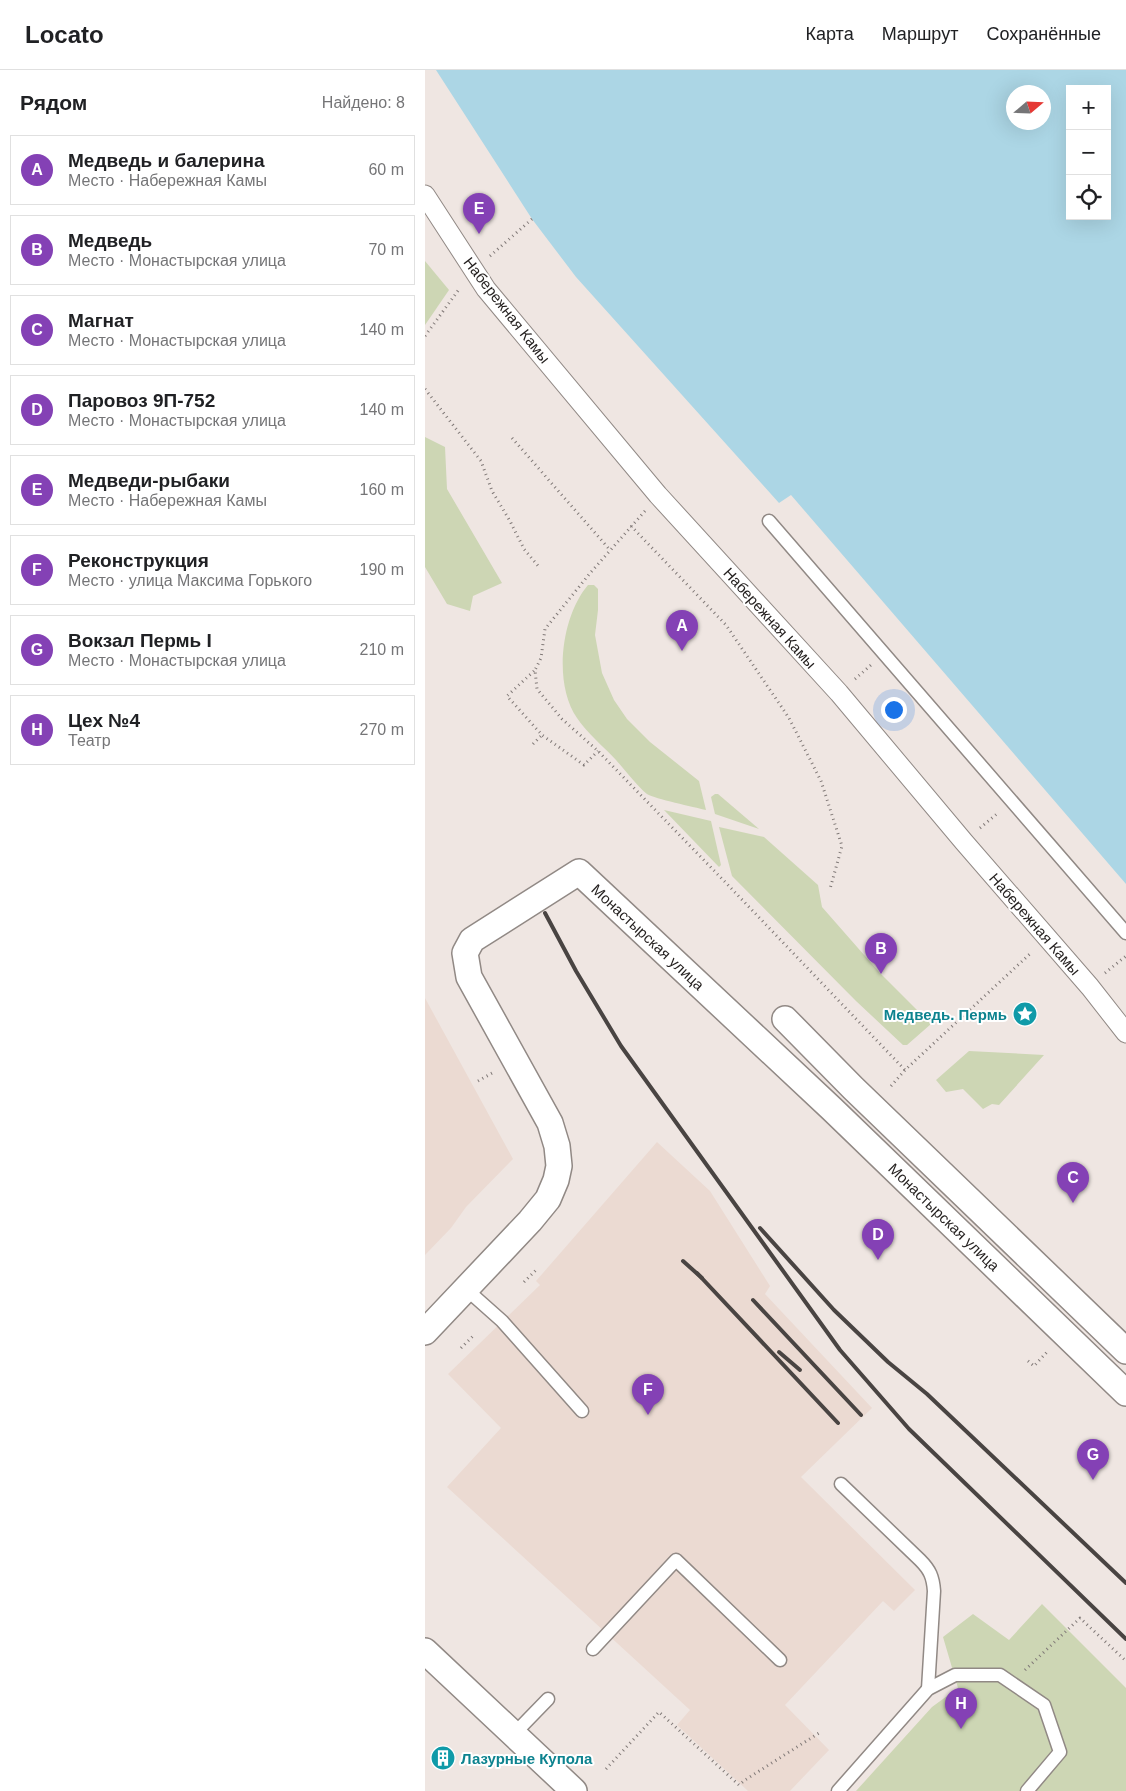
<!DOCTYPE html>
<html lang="ru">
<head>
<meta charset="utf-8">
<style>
	body { margin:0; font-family:Arial,sans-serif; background:#f2f2f2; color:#202124 }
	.controls { position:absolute; right:15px; top:15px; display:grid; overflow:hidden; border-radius:0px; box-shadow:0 5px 20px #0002 }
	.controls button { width:45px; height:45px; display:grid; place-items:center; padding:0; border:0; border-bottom:1px solid #e0e0e0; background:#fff; color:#202124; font:25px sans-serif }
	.compass { position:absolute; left:581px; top:15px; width:45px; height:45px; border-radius:50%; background:#fff; box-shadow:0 5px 20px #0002; rotate:71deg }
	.you { position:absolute; left:468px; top:639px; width:18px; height:18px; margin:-12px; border:4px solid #fff; border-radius:50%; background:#1a73e8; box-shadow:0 0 0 8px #1a73e833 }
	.badge { display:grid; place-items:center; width:32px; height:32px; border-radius:50%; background:#8441b5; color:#fff; font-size:16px; font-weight:700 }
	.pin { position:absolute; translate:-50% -41px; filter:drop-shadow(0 1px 2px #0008) }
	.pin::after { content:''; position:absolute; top:26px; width:18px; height:15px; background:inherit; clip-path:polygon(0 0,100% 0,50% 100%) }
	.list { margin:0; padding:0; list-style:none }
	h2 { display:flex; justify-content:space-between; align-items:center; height:65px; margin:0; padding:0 20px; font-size:21px }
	h2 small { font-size:16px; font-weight:400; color:#757577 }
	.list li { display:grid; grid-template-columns:32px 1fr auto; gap:15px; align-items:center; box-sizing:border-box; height:70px; margin:0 10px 10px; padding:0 10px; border:1px solid #e0e0e0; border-radius:0px }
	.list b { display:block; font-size:19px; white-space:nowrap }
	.list p { margin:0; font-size:16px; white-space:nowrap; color:#757577 }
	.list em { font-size:16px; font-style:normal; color:#757577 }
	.icon { flex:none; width:28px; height:28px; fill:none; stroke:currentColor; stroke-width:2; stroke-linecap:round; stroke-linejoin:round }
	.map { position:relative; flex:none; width:701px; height:1721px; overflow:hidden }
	header { display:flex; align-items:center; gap:30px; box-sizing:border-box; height:70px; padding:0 25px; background:#fff; border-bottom:1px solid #e0e0e0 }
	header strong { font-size:24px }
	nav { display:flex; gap:28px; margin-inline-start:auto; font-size:18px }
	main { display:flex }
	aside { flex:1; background:#fff }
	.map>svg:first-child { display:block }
</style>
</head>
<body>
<header>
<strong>Locato</strong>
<nav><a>Карта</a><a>Маршрут</a><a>Сохранённые</a></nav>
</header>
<main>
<aside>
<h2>Рядом<small>Найдено: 8</small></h2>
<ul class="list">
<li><span class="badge">A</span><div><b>Медведь и балерина</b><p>Место · Набережная Камы</p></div><em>60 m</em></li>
<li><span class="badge">B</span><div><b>Медведь</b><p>Место · Монастырская улица</p></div><em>70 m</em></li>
<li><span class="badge">C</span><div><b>Магнат</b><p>Место · Монастырская улица</p></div><em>140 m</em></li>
<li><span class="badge">D</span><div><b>Паровоз 9П-752</b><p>Место · Монастырская улица</p></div><em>140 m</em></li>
<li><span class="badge">E</span><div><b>Медведи-рыбаки</b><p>Место · Набережная Камы</p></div><em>160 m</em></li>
<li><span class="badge">F</span><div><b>Реконструкция</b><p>Место · улица Максима Горького</p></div><em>190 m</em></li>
<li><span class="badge">G</span><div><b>Вокзал Пермь I</b><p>Место · Монастырская улица</p></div><em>210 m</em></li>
<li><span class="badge">H</span><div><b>Цех №4</b><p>Театр</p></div><em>270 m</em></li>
</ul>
</aside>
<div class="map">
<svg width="701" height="1721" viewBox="0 0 701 1721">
	<rect width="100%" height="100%" fill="#efe6e2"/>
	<g fill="#ebdad2">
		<path d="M0 928 88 1089 41 1137 26 1158 0 1185Z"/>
		<path d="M232 1072 285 1121 345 1216 340 1224 447 1338 376 1407 490 1520 469 1541 458 1531 360 1635 404 1680 365 1721H323L252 1655 265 1640 22 1417 76 1358 23 1304 115 1215 111 1211Z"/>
	</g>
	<g fill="#cdd6b4">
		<path d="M0 191 24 220 0 255Z"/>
		<path d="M0 367 20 377 22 419 77 513 48 526 45 541 22 534 0 497Z"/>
		<path d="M163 515H169L173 519V540L170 565 177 603 189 630 202 649 225 672 274 711 281 740C269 737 230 729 222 724 213 717 199 699 191 690 180 678 161 662 152 648 128 613 136 547 163 515Z"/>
		<path d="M290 724H293L334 759 290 744 286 727Z"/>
		<path d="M239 740 286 751 296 795 294 797Z"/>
		<path d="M294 757 339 767 393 815 397 837 454 902 506 954 482 975H478L431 931 307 806Z"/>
		<path d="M544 981 619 985 574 1035 567 1034 558 1039 538 1019 521 1022 511 1010Z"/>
		<path d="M617 1534 701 1618V1721H431L507 1637 533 1618 518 1567 548 1544 584 1570Z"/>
	</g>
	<path fill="#acd6e5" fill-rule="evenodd" d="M11 0H701V814L366 425 354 433 151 207 107 149ZM645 19H682V146H645ZM588 22H618V52H588Z"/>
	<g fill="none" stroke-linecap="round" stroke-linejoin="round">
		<defs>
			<g id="service">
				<path d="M344 451 701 863"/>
				<path d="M41 1219 77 1251 157 1341"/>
				<path d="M416 1414 495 1490C505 1500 508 1507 509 1521L503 1619"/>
				<path d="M168 1579 251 1490 355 1590"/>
				<path d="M89 1664 123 1629"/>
				<path d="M413 1721 503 1619 530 1605H575L619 1635 635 1682 602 1721"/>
			</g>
			<path id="pedestrian" d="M0 125 61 219 233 425 414 623 539 772 665 917 701 963"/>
			<g id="minor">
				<path d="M360 949 428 1018 701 1281"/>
				<path d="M0 1262 105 1151 123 1129 131 1110 134 1096 132 1076 125 1053 44 907 40 883 47 870 154 802 407 1039 701 1323"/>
				<path d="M0 1581 149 1721"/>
			</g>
		</defs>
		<use href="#service" stroke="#918985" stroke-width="15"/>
		<use href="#pedestrian" stroke="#918985" stroke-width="21"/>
		<use href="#minor" stroke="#918985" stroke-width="28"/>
		<g stroke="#807977" stroke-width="3" stroke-dasharray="1 4" stroke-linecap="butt">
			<path d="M65 186 107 149"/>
			<path d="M0 266 35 218"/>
			<path d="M0 319 56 391 67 421 85 451 99 479 114 497"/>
			<path d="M87 368 185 480"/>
			<path d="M220 441 166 502 120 559 116 588 110 600 112 619 137 649 173 681 303 815 480 1000"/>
			<path d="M206 456 301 555 364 648 396 711 417 776 405 819"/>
			<path d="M109 601 82 626 117 665 159 695 173 681"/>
			<path d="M430 609 446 595"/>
			<path d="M108 674 117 665"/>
			<path d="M555 758 573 743"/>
			<path d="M680 903 701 886"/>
			<path d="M53 1011 69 1002"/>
			<path d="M466 1016 480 1000 607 882"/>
			<path d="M99 1212 112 1199"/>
			<path d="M36 1278 50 1264"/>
			<path d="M603 1291 609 1296 622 1282"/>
			<path d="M600 1600 655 1548 701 1591"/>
			<path d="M181 1699 234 1642 314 1715 320 1710 394 1663"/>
		</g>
		<use href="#service" stroke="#fff" stroke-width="12"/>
		<use href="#pedestrian" stroke="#fff" stroke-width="19"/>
		<use href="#minor" stroke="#fff" stroke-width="25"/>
		<g stroke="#494442" stroke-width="4">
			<path d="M120 843 151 901 196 976 415 1280 484 1359 701 1569"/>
			<path d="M335 1158 409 1240 463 1292 502 1324 701 1513"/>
			<path d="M258 1191 277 1208"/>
			<path d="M272 1203 413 1353"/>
			<path d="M328 1230 436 1345"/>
			<path d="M354 1282 375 1300"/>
		</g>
	</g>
	<defs>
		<symbol id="sight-disc" viewBox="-11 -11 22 22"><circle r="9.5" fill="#0f9aa8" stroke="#fff"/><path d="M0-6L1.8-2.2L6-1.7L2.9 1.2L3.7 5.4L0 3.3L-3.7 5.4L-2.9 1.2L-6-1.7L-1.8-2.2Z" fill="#fff"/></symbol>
		<symbol id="building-disc" viewBox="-11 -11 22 22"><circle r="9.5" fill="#0f9aa8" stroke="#fff"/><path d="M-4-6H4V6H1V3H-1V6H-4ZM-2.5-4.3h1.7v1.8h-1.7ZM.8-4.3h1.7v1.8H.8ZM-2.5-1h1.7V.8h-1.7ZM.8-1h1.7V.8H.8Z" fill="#fff"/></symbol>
	</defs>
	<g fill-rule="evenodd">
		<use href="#sight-disc" x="586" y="930" width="28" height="28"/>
		<use href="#building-disc" x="4" y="1674" width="28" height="28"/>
	</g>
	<g text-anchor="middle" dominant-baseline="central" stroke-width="4" stroke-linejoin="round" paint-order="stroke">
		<g font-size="15" fill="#231f1e" stroke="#fff">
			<text transform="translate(82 240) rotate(52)">Набережная Камы</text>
			<text transform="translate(345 548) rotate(48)">Набережная Камы</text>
			<text transform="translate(610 854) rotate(49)">Набережная Камы</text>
			<text transform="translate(223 867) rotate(43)">Монастырская улица</text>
			<text transform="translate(519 1147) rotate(44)">Монастырская улица</text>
		</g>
		<g font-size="15" font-weight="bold" fill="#0d838f" stroke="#fff" text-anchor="end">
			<text x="582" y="944">Медведь. Пермь</text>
			<text x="36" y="1688" text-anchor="start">Лазурные Купола</text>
		</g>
	</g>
</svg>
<div class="controls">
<button>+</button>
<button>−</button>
<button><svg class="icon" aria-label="locate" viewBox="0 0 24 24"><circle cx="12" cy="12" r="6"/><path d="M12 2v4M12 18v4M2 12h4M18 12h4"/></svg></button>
</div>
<svg class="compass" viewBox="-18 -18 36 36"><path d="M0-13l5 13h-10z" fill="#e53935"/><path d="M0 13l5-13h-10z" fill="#757577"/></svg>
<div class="you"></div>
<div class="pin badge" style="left:257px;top:581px">A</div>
<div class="pin badge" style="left:456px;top:904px">B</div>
<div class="pin badge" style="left:648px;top:1133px">C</div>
<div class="pin badge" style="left:453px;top:1190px">D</div>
<div class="pin badge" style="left:54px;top:164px">E</div>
<div class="pin badge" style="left:223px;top:1345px">F</div>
<div class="pin badge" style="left:668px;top:1410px">G</div>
<div class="pin badge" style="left:536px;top:1659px">H</div>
</div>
</main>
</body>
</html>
